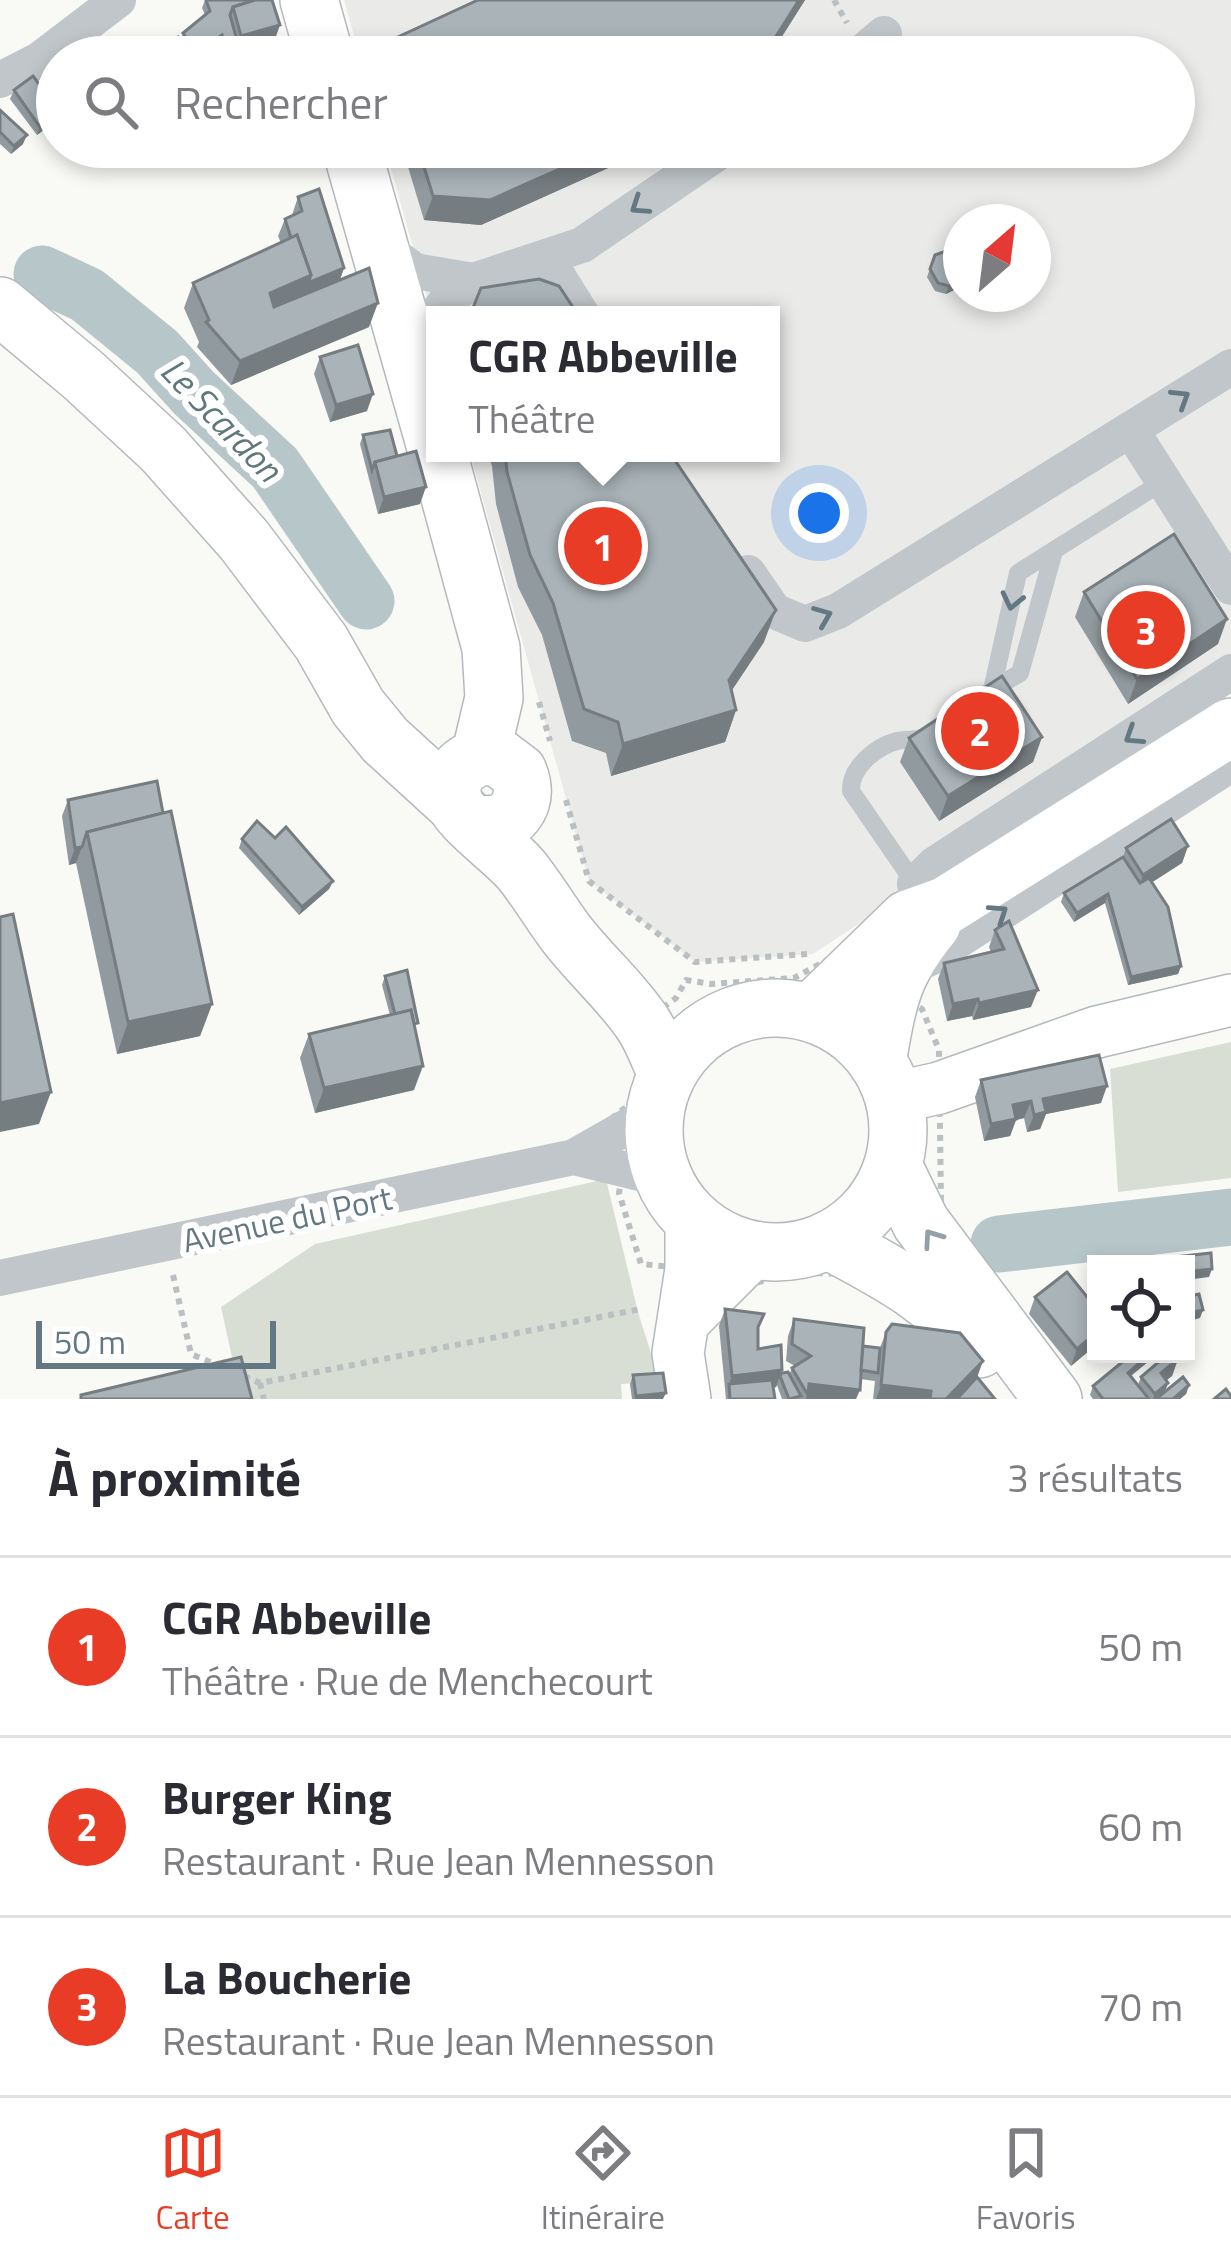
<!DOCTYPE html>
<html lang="fr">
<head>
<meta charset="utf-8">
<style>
	body { margin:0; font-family:"Titillium Web",sans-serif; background:#f2f2f3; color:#2b2b33 }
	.controls { position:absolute; right:36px; bottom:36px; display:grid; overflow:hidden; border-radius:0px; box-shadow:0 6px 18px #0003 }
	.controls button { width:108px; height:108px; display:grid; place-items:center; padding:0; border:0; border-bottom:3px solid #e1e1e2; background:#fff; color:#2b2b33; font:60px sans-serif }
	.compass { position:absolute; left:943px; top:204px; width:108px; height:108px; border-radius:50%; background:#fff; box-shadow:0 6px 18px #0003; rotate:28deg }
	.scale { position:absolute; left:36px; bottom:30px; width:240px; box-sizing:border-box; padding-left:12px; border:6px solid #637882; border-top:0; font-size:33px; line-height:42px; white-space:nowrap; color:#637882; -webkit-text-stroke:9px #fff; paint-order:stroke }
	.you { position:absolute; left:819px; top:513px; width:42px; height:42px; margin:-30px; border:9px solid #fff; border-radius:50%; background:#1a73e8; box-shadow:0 0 0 18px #1a73e833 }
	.badge { display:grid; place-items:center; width:78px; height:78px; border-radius:50%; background:#e93c27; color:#fff; font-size:39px; font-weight:700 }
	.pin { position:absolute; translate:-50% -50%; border:6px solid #fff; box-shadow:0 3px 12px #0006 }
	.popup { position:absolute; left:426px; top:306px; width:354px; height:156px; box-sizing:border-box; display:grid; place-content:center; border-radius:0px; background:#fff; filter:drop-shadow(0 3px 9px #0005); font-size:39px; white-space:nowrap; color:#7c7c81 }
	.popup b { font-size:45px; color:#2b2b33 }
	.popup::after { content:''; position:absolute; left:50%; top:100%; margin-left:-24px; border:24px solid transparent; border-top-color:#fff }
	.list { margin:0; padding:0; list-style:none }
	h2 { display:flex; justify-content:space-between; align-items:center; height:156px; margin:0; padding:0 48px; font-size:51px }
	h2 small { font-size:39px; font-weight:400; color:#7c7c81 }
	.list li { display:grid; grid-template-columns:78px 1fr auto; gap:36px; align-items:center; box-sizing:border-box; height:180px; padding:0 48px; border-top:3px solid #e1e1e2 }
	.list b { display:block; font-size:45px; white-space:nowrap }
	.list p { margin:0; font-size:39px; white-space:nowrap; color:#7c7c81 }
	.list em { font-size:39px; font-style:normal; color:#7c7c81 }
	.icon { flex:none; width:66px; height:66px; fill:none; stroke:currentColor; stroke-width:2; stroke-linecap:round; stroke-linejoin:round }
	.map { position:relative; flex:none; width:1231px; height:1399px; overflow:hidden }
	.search { position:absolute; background:#fff; box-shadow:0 6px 18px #0003; left:36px; right:36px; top:36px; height:132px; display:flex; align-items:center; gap:30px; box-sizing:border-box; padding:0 42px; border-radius:66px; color:#7c7c81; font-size:45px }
	.sheet { height:696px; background:#fff }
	nav { display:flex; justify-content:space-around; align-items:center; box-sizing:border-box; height:168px; border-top:3px solid #e1e1e2; background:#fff; font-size:33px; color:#7c7c81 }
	nav a { display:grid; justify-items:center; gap:6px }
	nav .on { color:#e93c27 }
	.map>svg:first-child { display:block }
</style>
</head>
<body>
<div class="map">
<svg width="1231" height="1399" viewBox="0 0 1231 1399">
	<rect width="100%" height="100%" fill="#f9f9f6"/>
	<path fill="#eaeae9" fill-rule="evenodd" d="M344 0H1231V679L813 954 695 962 589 881 470 453H771V315H435V327L385 147H1174V57H360ZM961 222H1033V294H961Z"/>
	<g fill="#d9ded5">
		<path d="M1231 1042V1178L1118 1192 1110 1069Z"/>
		<path d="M606 1179 638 1312 660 1382 621 1384 622 1399H241L221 1307 315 1244Z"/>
	</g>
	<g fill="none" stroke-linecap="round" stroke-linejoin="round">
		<g stroke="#b7c7c9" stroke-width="57">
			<path d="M42 274 87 295 157 352 194 393 275 468 366 601"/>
			<path d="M999 1244 1231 1217"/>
		</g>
		<defs>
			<g id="secondary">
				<path d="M894 1098 939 1088 1097 1032 1231 1000"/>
				<path d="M686 1319 756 1249"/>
				<path d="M685 1399 678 1353 691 1269V1218"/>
			</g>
			<g id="primary">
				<path d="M309 0 325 57"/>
				<path d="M351 147 435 444"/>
				<path d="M0 306 83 375 163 449 244 540 321 642 358 707 385 740 454 803"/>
				<path d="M438 453 491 648 494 698 480 757"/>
				<path d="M477 825 502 824C522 810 527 794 518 772L498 757C473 753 446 770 453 799 458 818 506 851 522 871 538 891 550 912 565 932 589 964 621 991 643 1024 653 1039 659 1057 667 1074"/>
				<circle cx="776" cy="1130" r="122"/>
				<path d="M811 1013 908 919 947 905 1231 727"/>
				<path d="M877 1062C888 1000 891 974 932 924"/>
				<path d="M893 1166 921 1223 1053 1399"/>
				<path d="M828 1240C891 1274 932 1294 979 1349"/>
			</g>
		</defs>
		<use href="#secondary" stroke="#b2babe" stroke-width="54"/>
		<use href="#primary" stroke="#b3babd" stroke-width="60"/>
		<g stroke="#babfc1" stroke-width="6" stroke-dasharray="6 6" stroke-linecap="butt">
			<path d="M834 0 847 23"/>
			<path d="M539 702 550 741"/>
			<path d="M566 800 589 881 695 962 807 954"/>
			<path d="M842 952 856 967 922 1009 939 1050 941 1205 863 1276C817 1271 775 1271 733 1293L691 1269 641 1264 619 1193 623 1169 604 1124 629 1105 638 1072 642 1023 676 998 686 980 711 984 794 978Z"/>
			<path d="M173 1275 191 1354 220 1366"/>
			<path d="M244 1376 260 1383 641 1309"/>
			<path d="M260 1383 264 1399"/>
		</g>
		<g stroke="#c0c6c9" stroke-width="18">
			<path d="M992 690 1020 673 1054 551"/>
			<path d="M979 699 992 690 1018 573 1164 481"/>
			<path d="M915 884 851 791C850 768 875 747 897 741 909 738 917 742 928 736"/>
		</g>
		<g stroke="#c0c6c9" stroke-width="36">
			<path d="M857 57 884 34"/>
			<path d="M0 80 39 60 118 0"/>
			<path d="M378 244 415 271 473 281"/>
			<path d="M547 259 582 315"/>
			<path d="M407 351 449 298 473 281 582 245 726 147"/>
			<path d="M1131 430 1231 587"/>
			<path d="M748 573 774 611 805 624 838 611 1231 367"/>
			<path d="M908 919 918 899 915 884 935 864 1231 672"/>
			<path d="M912 966 934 956 1231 764"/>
			<path d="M574 1157 664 1179"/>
			<path d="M0 1278 574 1157 655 1111"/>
		</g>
		<use href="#secondary" stroke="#fff" stroke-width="51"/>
		<use href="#primary" stroke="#fff" stroke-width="57"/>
	</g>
	<g fill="#919a9e">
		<path d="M205 0H272L274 42 223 56 219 43 200 57H191L186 49 183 55 181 40 183 33 205 15 202 8Z"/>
		<path d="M478 0H805L769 57H381L387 42Z"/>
		<path d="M14 90 57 120 37 135 10 99Z"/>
		<path d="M0 110 23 144 11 154 0 144Z"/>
		<path d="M402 147H655L481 225 424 220Z"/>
		<path d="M298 197 344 268 340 280 369 327 231 385 197 347 199 342 184 308 193 283 281 243 278 236 285 219 292 215Z"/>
		<path d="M935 255 960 287 946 294 935 291 927 277Z"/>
		<path d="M320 357 367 411 330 422 314 374Z"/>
		<path d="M363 435 397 456 420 504 378 514 360 444Z"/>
		<path d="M488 453H670L764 642 732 690 736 710 725 742 611 776 606 753 572 741 542 635 518 587 496 504 492 466Z"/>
		<path d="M1084 592 1218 644 1128 704 1075 617Z"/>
		<path d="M1042 737 1033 762 939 821 900 762 909 738Z"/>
		<path d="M68 800 163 813 212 1004 200 1036 117 1054 76 863 69 865 62 816Z"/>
		<path d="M275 838 333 881 329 889 299 915 239 848 242 839Z"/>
		<path d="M1188 846 1182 863 1152 882 1181 966 1178 974 1128 985 1105 903 1074 922 1061 902 1064 893 1123 857 1126 848Z"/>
		<path d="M995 930 1031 1007 973 1020 972 1016 947 1021 938 979 944 963 991 952 989 947Z"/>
		<path d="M385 976 416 1030 414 1090 315 1113 300 1058 309 1034 390 1015 382 985Z"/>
		<path d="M981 1080 1101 1103 1046 1114 1040 1129 1027 1132 1024 1118 1016 1120 1010 1136 984 1141 975 1097Z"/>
		<path d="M1035 1297 1096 1308V1345L1071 1366 1029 1314Z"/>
		<path d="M725 1309 758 1329V1349L782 1373 789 1375 792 1368 795 1366 786 1361 788 1336 794 1319 863 1346 880 1348 886 1332 977 1377 995 1399H873L875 1381 860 1379 856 1399H782L777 1385 776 1387 773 1388 775 1399H726L719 1326Z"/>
		<path d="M1178 1359 1172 1376 1166 1380 1168 1383 1165 1391 1189 1385 1186 1394 1180 1399H1093L1090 1395 1093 1386 1149 1361 1131 1376 1138 1385 1141 1377Z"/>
		<path d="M633 1375 663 1399H632L630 1384Z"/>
	</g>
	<g fill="#767d81">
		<path d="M799 0H805L769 57H763Z"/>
		<path d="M280 25 274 42 223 56 226 47 238 44 241 36Z"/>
		<path d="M222 35 219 43 200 57H196L197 53Z"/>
		<path d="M57 114V120L37 135 40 127Z"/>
		<path d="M27 135 23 144 11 154 14 146Z"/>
		<path d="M284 147H317L280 157Z"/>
		<path d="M609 147H655L481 225 424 220 433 196Z"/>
		<path d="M344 268 338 284 261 317 270 293 311 275Z"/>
		<path d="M961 280 960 287 946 294 949 286Z"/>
		<path d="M378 303 369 327 231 385 240 361Z"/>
		<path d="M373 394 367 411 330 422 336 405Z"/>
		<path d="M426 487 420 504 378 514 384 497Z"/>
		<path d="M776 610 764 642 718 711 729 680Z"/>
		<path d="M1227 619 1218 644 1128 704 1137 679Z"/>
		<path d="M736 710 725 742 611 776 623 744Z"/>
		<path d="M1042 737 1033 762 939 821 948 796Z"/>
		<path d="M1188 846 1182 863 1137 892 1143 875Z"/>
		<path d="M82 847 76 863 69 865 75 848Z"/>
		<path d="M333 881 329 889 299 915 302 907Z"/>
		<path d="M1108 894 1105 903 1074 922 1077 913Z"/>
		<path d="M1181 966 1178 974 1128 985 1131 977Z"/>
		<path d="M1038 990 1031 1007 973 1020 979 1003Z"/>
		<path d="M978 999 972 1016 947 1021 953 1004Z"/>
		<path d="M212 1004 200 1036 117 1054 128 1022Z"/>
		<path d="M423 1066 414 1090 315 1113 324 1088Z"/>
		<path d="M1107 1086 1101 1103 1046 1114 1040 1129 1027 1132 1034 1115 1043 1099Z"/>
		<path d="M51 1092 39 1124 0 1132V1103Z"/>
		<path d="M1031 1101 1024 1118 1016 1120 1010 1136 984 1141 991 1124 1013 1105Z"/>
		<path d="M1212 1269 1209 1277 1186 1280V1272Z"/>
		<path d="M1203 1310 1200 1318 1186 1322V1314Z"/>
		<path d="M1096 1333V1345L1071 1366 1077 1349Z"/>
		<path d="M1150 1354 1149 1361 1124 1381 1128 1373Z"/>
		<path d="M1178 1359 1172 1376 1154 1390 1161 1373Z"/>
		<path d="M983 1361 974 1386 961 1399H946Z"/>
		<path d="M782 1370 776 1387 729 1392V1384L732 1376Z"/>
		<path d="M1168 1383 1162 1399H1153L1155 1394Z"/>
		<path d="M809 1384 860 1390 856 1399H806Z"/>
		<path d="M881 1385 931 1391 928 1399H876Z"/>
		<path d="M1189 1385 1186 1394 1180 1399H1173Z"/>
		<path d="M666 1393 663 1399H635L636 1396Z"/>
	</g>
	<g fill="#a9b3b8" stroke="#767d81" stroke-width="3">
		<path d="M206 0H255L233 7 230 15 238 44 226 47 222 35 197 53 183 33 210 11Z"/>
		<path d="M255 0H272L280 25 241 36 233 7Z"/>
		<path d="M478 0H799L763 57H391L387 42Z"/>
		<path d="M178 37 186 47 173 57H153Z"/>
		<path d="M33 76 57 108V114L40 127 14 90Z"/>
		<path d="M0 110 27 135 14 146 0 132Z"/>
		<path d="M418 147H609L490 200 433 196Z"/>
		<path d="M319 189 344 268 308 283 311 275 297 235 291 238 285 219 302 211 298 197Z"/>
		<path d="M297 235 311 275 270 293 274 307 369 268 378 303 240 361 206 322 209 320 193 283Z"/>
		<path d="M952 249 961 258V280L949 286 938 283 930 269 935 255Z"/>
		<path d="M539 279 559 286 578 315H470L481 288Z"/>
		<path d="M358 345 373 394 336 405 320 357Z"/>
		<path d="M390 430 397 456 375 462 372 470 363 435Z"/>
		<path d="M416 451 426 487 384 497 375 462Z"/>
		<path d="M505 453H670L776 610 729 680 736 710 623 744 618 722 584 709 553 603 530 555 507 472Z"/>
		<path d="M1174 534 1227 619 1137 679 1084 592Z"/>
		<path d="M1002 676 1042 737 948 796 909 738Z"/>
		<path d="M157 781 163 813 87 832 82 847 75 848 68 800Z"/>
		<path d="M171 811 212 1004 128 1022 87 832Z"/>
		<path d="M1171 819 1188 846 1143 875 1126 848Z"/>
		<path d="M257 821 275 838 286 827 333 881 302 907 242 839Z"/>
		<path d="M1123 857 1140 883 1149 878 1168 907 1181 966 1131 977 1108 894 1077 913 1064 893Z"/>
		<path d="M13 914 51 1092 0 1103V917Z"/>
		<path d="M1009 921 1038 990 979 1003 978 999 953 1004 944 963 1004 949 995 930Z"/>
		<path d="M407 970 418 1023 414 1024 411 1010 395 1014 385 976Z"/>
		<path d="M411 1010 423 1066 324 1088 309 1034Z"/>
		<path d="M1099 1055 1107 1086 1043 1099 1046 1112 1034 1115 1031 1101 1013 1105 1016 1119 991 1124 981 1080Z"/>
		<path d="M1211 1253 1212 1269 1186 1272V1264H1156V1259Z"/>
		<path d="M1067 1272 1096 1308V1333L1077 1349 1035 1297Z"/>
		<path d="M1199 1294 1203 1310 1186 1314V1297Z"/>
		<path d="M725 1309 764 1314 758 1327V1349L781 1345 782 1370 732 1376Z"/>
		<path d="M794 1319 864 1328 860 1390 809 1384 808 1395 792 1368 811 1356 792 1344Z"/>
		<path d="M892 1324 960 1333 983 1361 946 1399H930L931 1391 881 1385 886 1332Z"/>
		<path d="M863 1346 880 1348 878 1373 861 1370Z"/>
		<path d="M1132 1354H1150L1128 1373 1149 1399H1103L1093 1386Z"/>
		<path d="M1168 1354H1174L1178 1359 1161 1373 1168 1383 1155 1394 1141 1377Z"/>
		<path d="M241 1357 252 1399H81V1395Z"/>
		<path d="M788 1372 801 1396 789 1399 780 1376 782 1373Z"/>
		<path d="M663 1373 666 1393 636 1396 633 1375Z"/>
		<path d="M977 1377 995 1399H957Z"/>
		<path d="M1183 1377 1189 1385 1173 1399H1156Z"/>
		<path d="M772 1380 775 1399H730L729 1384Z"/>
		<path d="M1226 1389 1231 1396V1399H1214Z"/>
	</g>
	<defs><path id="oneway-chevron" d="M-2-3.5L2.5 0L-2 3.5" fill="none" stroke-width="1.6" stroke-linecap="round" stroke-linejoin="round" transform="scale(3)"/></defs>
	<g stroke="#637882">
		<use href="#oneway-chevron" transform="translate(639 206) rotate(146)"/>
		<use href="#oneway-chevron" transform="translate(1181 398) rotate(-32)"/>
		<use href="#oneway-chevron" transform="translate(1012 601) rotate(103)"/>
		<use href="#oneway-chevron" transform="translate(823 616) rotate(-22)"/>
		<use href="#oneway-chevron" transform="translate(1133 736) rotate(147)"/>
		<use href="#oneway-chevron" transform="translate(999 913) rotate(-34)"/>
	</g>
	<use stroke="#92a0a8" href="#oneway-chevron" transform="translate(932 1238) rotate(-125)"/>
	<g text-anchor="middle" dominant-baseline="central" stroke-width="12" stroke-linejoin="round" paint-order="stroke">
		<g font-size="33" fill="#637882" stroke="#fff">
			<text transform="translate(287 1219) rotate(-12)">Avenue du Port</text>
		</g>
		<g font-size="36" font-style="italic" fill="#5e787c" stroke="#fff">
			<text transform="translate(222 419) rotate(46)">Le Scardon</text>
		</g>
	</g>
</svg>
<div class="controls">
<button><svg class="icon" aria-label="locate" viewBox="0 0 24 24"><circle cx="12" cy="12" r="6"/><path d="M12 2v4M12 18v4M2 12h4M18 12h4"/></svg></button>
</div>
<svg class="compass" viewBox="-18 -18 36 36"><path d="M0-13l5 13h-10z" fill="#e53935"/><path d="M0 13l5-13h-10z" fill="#7c7c81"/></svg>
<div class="scale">50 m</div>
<div class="you"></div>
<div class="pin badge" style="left:603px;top:546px">1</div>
<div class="popup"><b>CGR Abbeville</b>Théâtre</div>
<div class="pin badge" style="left:980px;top:731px">2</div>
<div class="pin badge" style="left:1146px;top:630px">3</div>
<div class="search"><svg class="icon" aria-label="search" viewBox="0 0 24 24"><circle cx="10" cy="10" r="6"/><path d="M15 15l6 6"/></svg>Rechercher</div>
</div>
<section class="sheet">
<h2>À proximité<small>3 résultats</small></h2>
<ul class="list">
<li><span class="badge">1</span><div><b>CGR Abbeville</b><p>Théâtre · Rue de Menchecourt</p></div><em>50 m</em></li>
<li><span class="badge">2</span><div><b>Burger King</b><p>Restaurant · Rue Jean Mennesson</p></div><em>60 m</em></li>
<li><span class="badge">3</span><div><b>La Boucherie</b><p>Restaurant · Rue Jean Mennesson</p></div><em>70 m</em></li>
</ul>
</section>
<nav>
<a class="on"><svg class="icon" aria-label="map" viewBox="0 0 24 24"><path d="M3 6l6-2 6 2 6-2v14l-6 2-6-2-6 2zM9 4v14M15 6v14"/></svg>Carte</a>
<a><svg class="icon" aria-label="directions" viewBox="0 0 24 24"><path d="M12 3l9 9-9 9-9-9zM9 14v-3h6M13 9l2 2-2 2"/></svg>Itinéraire</a>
<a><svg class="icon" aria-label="saved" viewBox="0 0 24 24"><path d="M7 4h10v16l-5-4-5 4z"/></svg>Favoris</a>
</nav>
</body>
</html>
